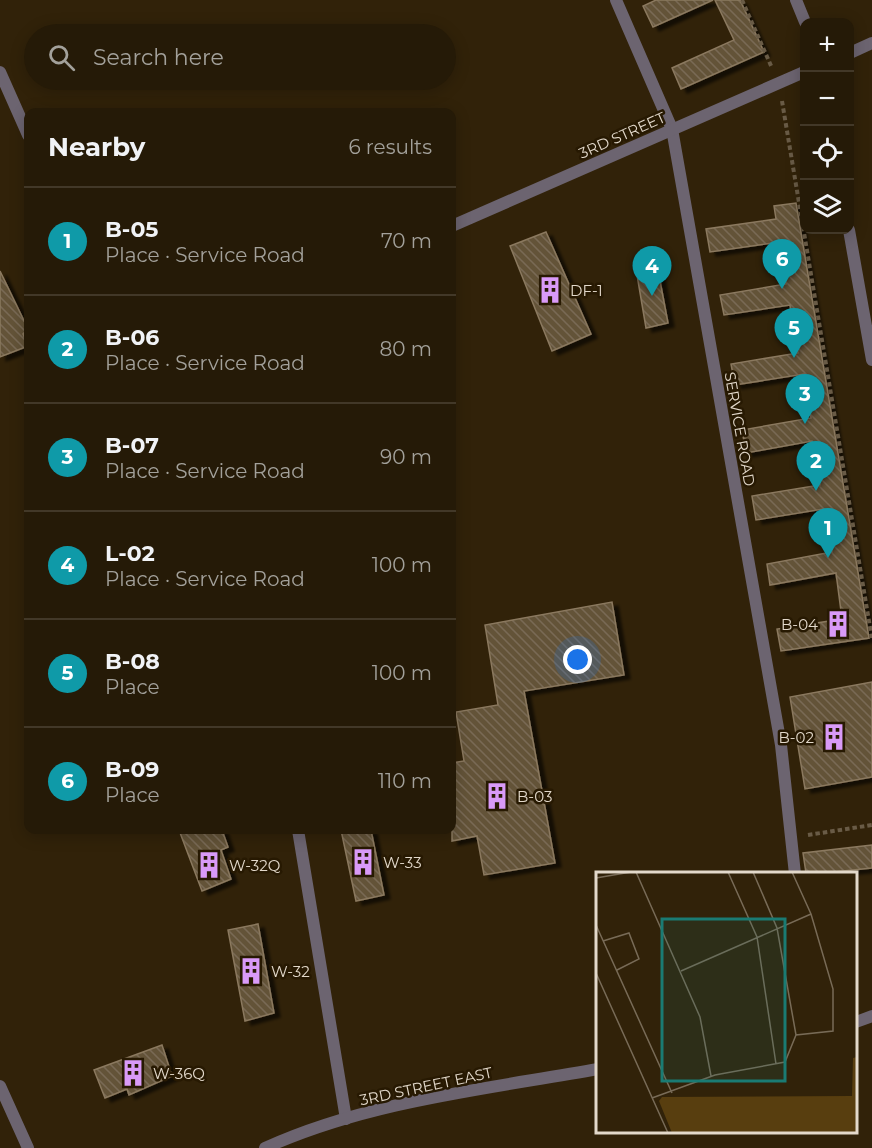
<!DOCTYPE html>
<html lang="en">
<head>
<meta charset="utf-8">
<style>
	body { margin:0; font-family:Montserrat,sans-serif; background:#2d2311; color:#f1f3f6 }
	.controls { position:absolute; right:18px; top:18px; display:grid; overflow:hidden; border-radius:12px; box-shadow:0 3px 15px #0003 }
	.controls button { width:54px; height:54px; display:grid; place-items:center; padding:0; border:0; border-bottom:2px solid #423828; background:#251a07; color:#f1f3f6; font:30px sans-serif }
	.you { position:absolute; left:578px; top:660px; width:21px; height:21px; margin:-15px; border:4px solid #fff; border-radius:50%; background:#1a73e8; box-shadow:0 0 0 9px #1a73e833 }
	.badge { display:grid; place-items:center; width:39px; height:39px; border-radius:50%; background:#b45309; color:#fff; font-size:20px; font-weight:700 }
	.pin { position:absolute; translate:-50% -50px; filter:drop-shadow(0 2px 3px #0008) }
	.pin::after { content:''; position:absolute; top:32px; width:21px; height:18px; background:inherit; clip-path:polygon(0 0,100% 0,50% 100%) }
	.list { margin:0; padding:0; list-style:none }
	h2 { display:flex; justify-content:space-between; align-items:center; height:78px; margin:0; padding:0 24px; font-size:26px }
	h2 small { font-size:20px; font-weight:400; color:#a3a19b }
	.list li { display:grid; grid-template-columns:39px 1fr auto; gap:18px; align-items:center; box-sizing:border-box; height:108px; padding:0 24px; border-top:2px solid #423828 }
	.list b { display:block; font-size:22px; white-space:nowrap }
	.list p { margin:0; font-size:20px; white-space:nowrap; color:#a3a19b }
	.list em { font-size:20px; font-style:normal; color:#a3a19b }
	.icon { flex:none; width:33px; height:33px; fill:none; stroke:currentColor; stroke-width:2; stroke-linecap:round; stroke-linejoin:round }
	.map { position:relative; flex:none; width:872px; height:1148px; overflow:hidden }
	.search { position:absolute; background:#251a07; box-shadow:0 3px 15px #0003; left:24px; top:24px; width:432px; height:66px; display:flex; align-items:center; gap:15px; box-sizing:border-box; padding:0 21px; border-radius:33px; color:#a3a19b; font-size:22px }
	.panel { position:absolute; background:#251a07; box-shadow:0 3px 15px #0003; left:24px; top:108px; width:432px; height:726px; border-radius:12px }
	.map>svg:first-child { display:block }
</style>
</head>
<body>
<div class="map">
<svg width="872" height="1148" viewBox="0 0 872 1148">
	<defs>
		<pattern id="building-back-hatch" width="6" height="6" patternUnits="userSpaceOnUse" patternTransform="scale(1.5)"><rect width="6" height="6" fill="#635339"/><path d="M-1 5l2 2M0 0l6 6M5-1l2 2" fill="none" stroke="#796b54"/></pattern>
		<filter id="shadow"><feDropShadow dx="6" dy="4" stdDeviation="1.5" flood-color="#0009"/></filter>
	</defs>
	<rect width="100%" height="100%" fill="#312209"/>
	<g fill="url(#building-back-hatch)" stroke="#8b795f" stroke-width="1.5" filter="url(#shadow)">
		<path d="M656 0H713L653 27 643 6Z"/>
		<path d="M715 0H740L764 52 681 89 672 68 734 40Z"/>
		<path d="M796 203 869 638 781 651 777 629 842 619 836 573 770 585 767 564 832 552 823 509 756 520 752 496 820 485 812 441 746 453 742 430 811 418 804 374 735 385 731 364 798 353 790 305 724 315 720 295 786 284 779 242 710 252 706 229 776 219 774 206Z"/>
		<path d="M546 232 591 334 552 351 510 246Z"/>
		<path d="M657 265 668 323 646 328 636 269Z"/>
		<path d="M0 271 28 329 23 334 28 346 0 357Z"/>
		<path d="M612 602 624 675 524 691 555 863 484 875 477 836 452 841V763L464 761 456 712 498 705 485 625Z"/>
		<path d="M872 682V777L805 789 790 697Z"/>
		<path d="M179 830H222L228 847 221 850 231 879 202 891Z"/>
		<path d="M341 830H371L384 895 356 901Z"/>
		<path d="M872 845V868L824 873H806L803 853Z"/>
		<path d="M258 924 274 1013 245 1021 228 930Z"/>
		<path d="M162 1045 172 1076 129 1095 127 1089 105 1098 94 1070Z"/>
	</g>
	<g fill="none" stroke-linecap="round" stroke-linejoin="round">
		<g stroke="#695b46" stroke-width="4" stroke-dasharray="4.5 3" stroke-linecap="butt">
			<path d="M742 0 772 68"/>
			<path d="M782 101 872 639"/>
			<path d="M808 835 872 825"/>
		</g>
		<g stroke="#6c6470" stroke-width="12">
			<path d="M616 0 672 129 781 745 795 874"/>
			<path d="M796 0 805 22"/>
			<path d="M850 53 872 43"/>
			<path d="M0 72 28 135"/>
			<path d="M452 226 804 72"/>
			<path d="M849 230 872 360"/>
			<path d="M298 830 346 1119"/>
			<path d="M856 1022 872 1016"/>
			<path d="M0 1086 28 1148"/>
			<path d="M265 1148C368 1101 487 1089 598 1069"/>
		</g>
	</g>
	<defs>
		<symbol id="building-bare" viewBox="-9 -9 18 18"><path d="M-4-6H4V6H1V3H-1V6H-4ZM-2.5-4.3h1.7v1.8h-1.7ZM.8-4.3h1.7v1.8H.8ZM-2.5-1h1.7V.8h-1.7ZM.8-1h1.7V.8H.8Z" fill="#d99af8" stroke="#271902" stroke-width="2.5" paint-order="stroke"/></symbol>
	</defs>
	<g fill-rule="evenodd">
		<use href="#building-bare" x="531" y="271" width="38" height="38"/>
		<use href="#building-bare" x="819" y="605" width="38" height="38"/>
		<use href="#building-bare" x="815" y="718" width="38" height="38"/>
		<use href="#building-bare" x="478" y="777" width="38" height="38"/>
		<use href="#building-bare" x="344" y="843" width="38" height="38"/>
		<use href="#building-bare" x="190" y="846" width="38" height="38"/>
		<use href="#building-bare" x="232" y="952" width="38" height="38"/>
		<use href="#building-bare" x="114" y="1054" width="38" height="38"/>
	</g>
	<g text-anchor="middle" dominant-baseline="central" stroke-width="5" stroke-linejoin="round" paint-order="stroke">
		<g font-size="15" fill="#e3d9cb" stroke="#271902">
			<text transform="translate(622 135) rotate(-24)">3RD STREET</text>
			<text transform="translate(740 429) rotate(80)">SERVICE ROAD</text>
			<text transform="translate(426 1086) rotate(-12)">3RD STREET EAST</text>
		</g>
		<g font-size="15" fill="#e3d9cb" stroke="#271902" text-anchor="start">
			<text x="570" y="290">DF-1</text>
			<text x="818" y="624" text-anchor="end">B-04</text>
			<text x="814" y="737" text-anchor="end">B-02</text>
			<text x="517" y="796">B-03</text>
			<text x="383" y="862">W-33</text>
			<text x="229" y="865">W-32Q</text>
			<text x="271" y="971">W-32</text>
			<text x="153" y="1073">W-36Q</text>
		</g>
	</g>
	<g transform="translate(596 872)">
		<rect width="261" height="261" fill="#312209"/>
		<path d="M261 185V261H76L63 229 66 225 256 224 257 186Z" fill="#583e0f"/>
		<path fill="none" stroke="#786b57" stroke-width="1.5" d="M40 0 104 145 115 204M132 0 161 65 180 192M157 0 181 56 200 163M0 6 35 0M0 53 76 221M7 69 33 61 43 87 21 98M85 99 215 42M0 101 72 261M56 226 119 203 189 190 200 163 237 159V117L215 42 196 0"/>
		<path fill="#1a7b73" fill-opacity="0.15" stroke="#1a7b73" stroke-width="3" d="M66 47H189V209H66Z"/>
		<rect width="261" height="261" fill="none" stroke="#e3d9cb" stroke-width="3"/>
	</g>
</svg>
<div class="controls">
<button>+</button>
<button>−</button>
<button><svg class="icon" aria-label="locate" viewBox="0 0 24 24"><circle cx="12" cy="12" r="6"/><path d="M12 2v4M12 18v4M2 12h4M18 12h4"/></svg></button>
<button><svg class="icon" aria-label="layers" viewBox="0 0 24 24"><path d="M12 4l9 5-9 5-9-5zM3 14l9 5 9-5"/></svg></button>
</div>
<div class="you"></div>
<div class="pin badge" style="left:828px;top:558px;background:#0f9aa8">1</div>
<div class="pin badge" style="left:816px;top:491px;background:#0f9aa8">2</div>
<div class="pin badge" style="left:805px;top:424px;background:#0f9aa8">3</div>
<div class="pin badge" style="left:652px;top:296px;background:#0f9aa8">4</div>
<div class="pin badge" style="left:794px;top:358px;background:#0f9aa8">5</div>
<div class="pin badge" style="left:782px;top:289px;background:#0f9aa8">6</div>
<div class="search"><svg class="icon" aria-label="search" viewBox="0 0 24 24"><circle cx="10" cy="10" r="6"/><path d="M15 15l6 6"/></svg>Search here</div>
<section class="panel">
<h2>Nearby<small>6 results</small></h2>
<ul class="list">
<li><span class="badge" style="background:#0f9aa8">1</span><div><b>B-05</b><p>Place · Service Road</p></div><em>70 m</em></li>
<li><span class="badge" style="background:#0f9aa8">2</span><div><b>B-06</b><p>Place · Service Road</p></div><em>80 m</em></li>
<li><span class="badge" style="background:#0f9aa8">3</span><div><b>B-07</b><p>Place · Service Road</p></div><em>90 m</em></li>
<li><span class="badge" style="background:#0f9aa8">4</span><div><b>L-02</b><p>Place · Service Road</p></div><em>100 m</em></li>
<li><span class="badge" style="background:#0f9aa8">5</span><div><b>B-08</b><p>Place</p></div><em>100 m</em></li>
<li><span class="badge" style="background:#0f9aa8">6</span><div><b>B-09</b><p>Place</p></div><em>110 m</em></li>
</ul>
</section>
</div>
</body>
</html>
